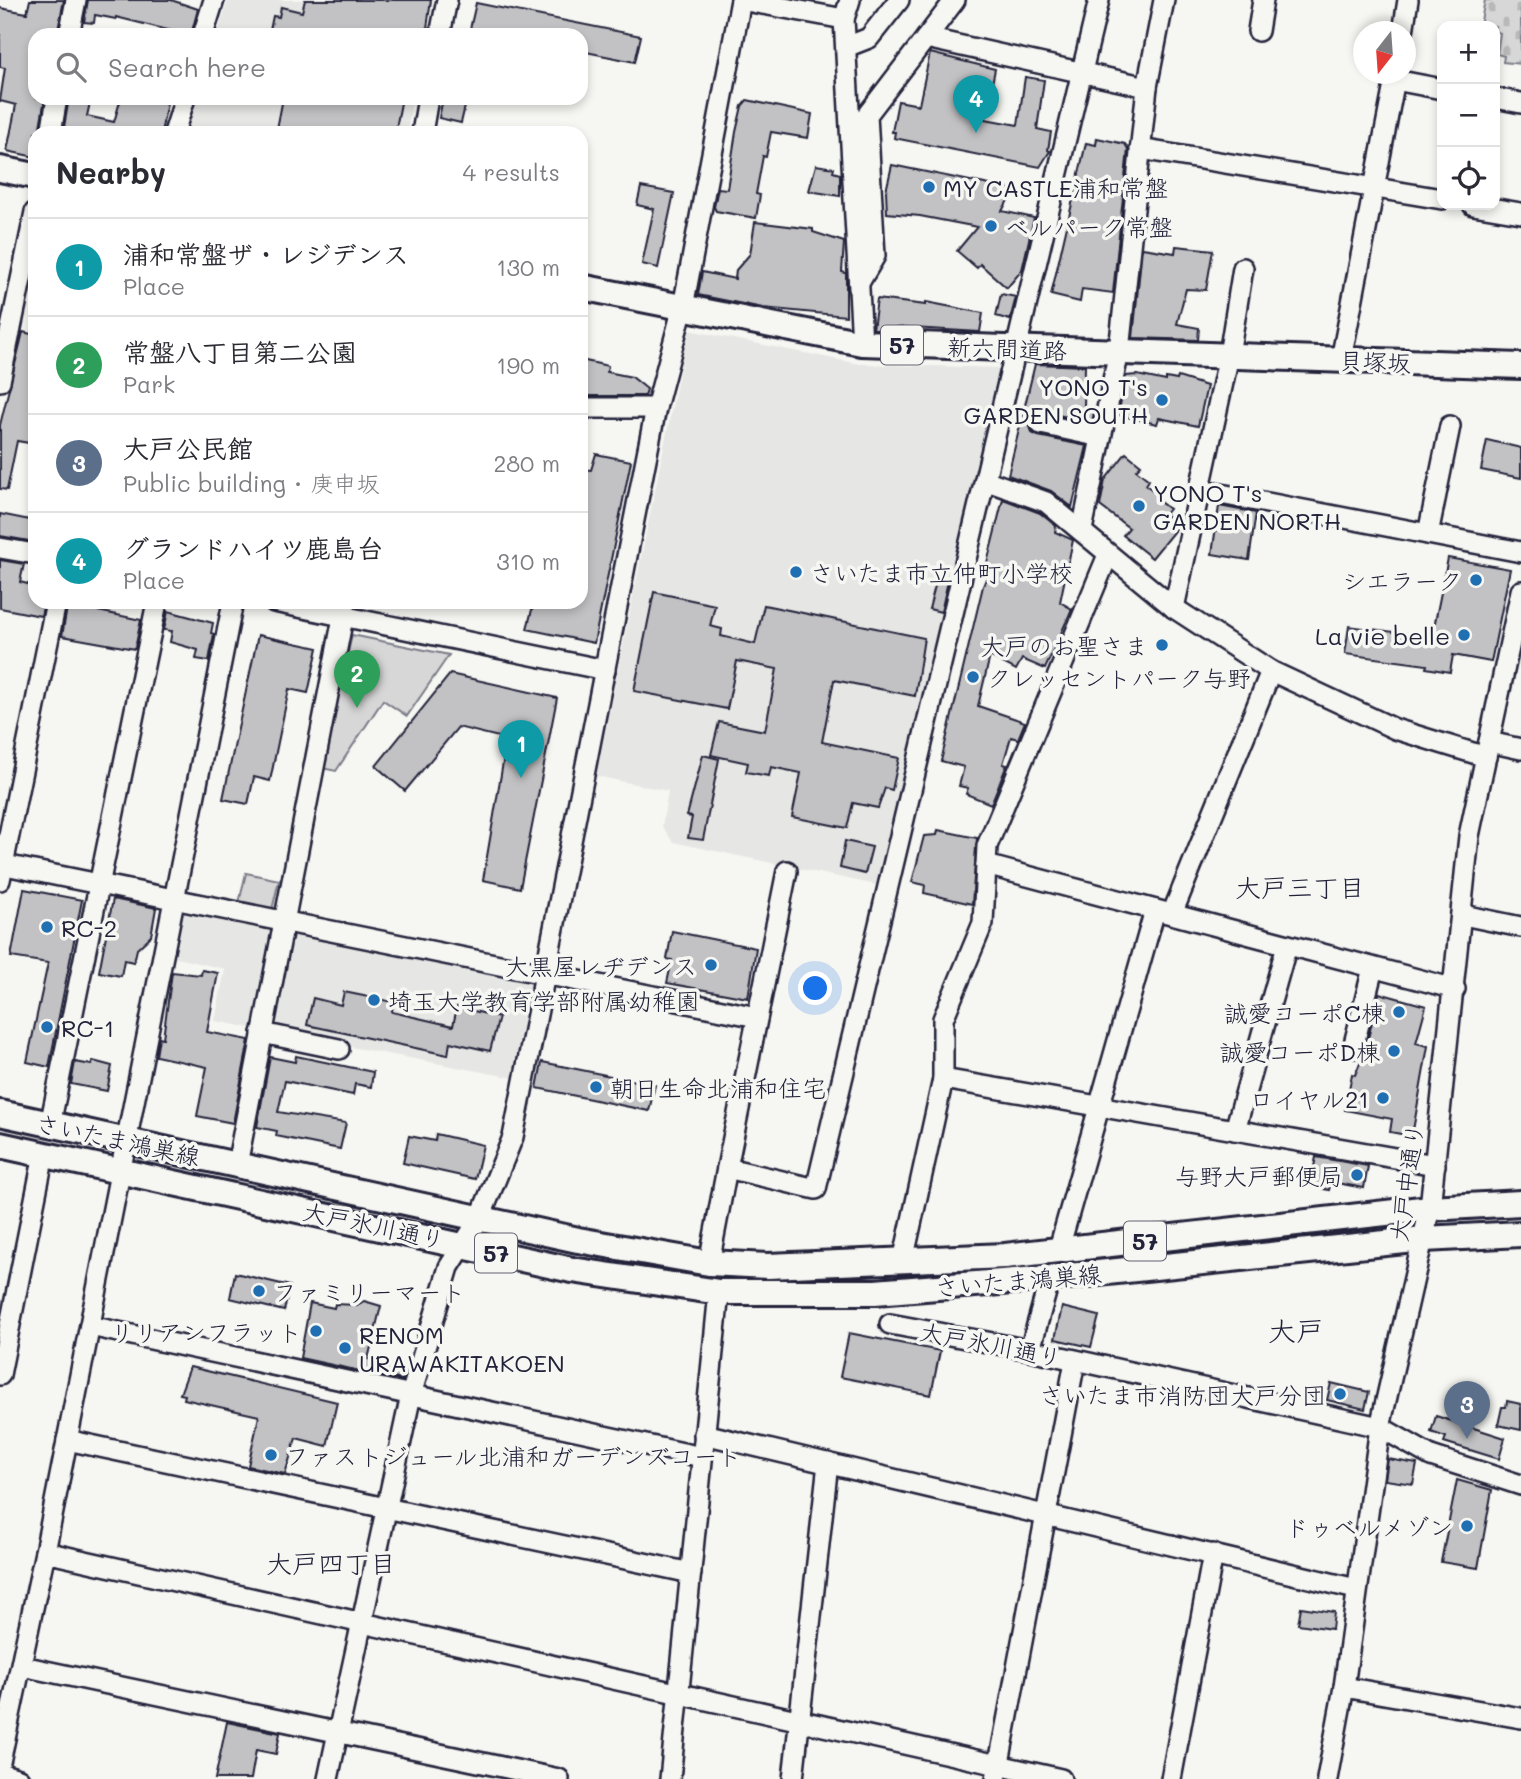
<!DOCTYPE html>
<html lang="en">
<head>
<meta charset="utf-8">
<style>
	body { margin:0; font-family:Mali,"Klee One",sans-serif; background:#f7f7f7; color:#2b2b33 }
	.controls { position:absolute; right:21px; top:21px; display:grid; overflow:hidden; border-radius:14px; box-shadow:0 4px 10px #0003 }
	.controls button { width:63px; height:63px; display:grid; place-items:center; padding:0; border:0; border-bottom:2px solid #e1e1e2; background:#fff; color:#2b2b33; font:35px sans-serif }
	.compass { position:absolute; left:1353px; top:21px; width:63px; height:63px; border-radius:50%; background:#fff; box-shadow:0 4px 10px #0003; rotate:197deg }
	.you { position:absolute; left:816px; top:989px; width:24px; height:24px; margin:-18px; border:5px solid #fff; border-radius:50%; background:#1a73e8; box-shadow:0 0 0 10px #1a73e833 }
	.badge { display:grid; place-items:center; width:46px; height:46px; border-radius:50%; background:#1f6fb2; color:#fff; font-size:23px; font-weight:700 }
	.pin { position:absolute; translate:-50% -58px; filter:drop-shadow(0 2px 4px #0008) }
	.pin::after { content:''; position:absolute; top:37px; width:24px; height:21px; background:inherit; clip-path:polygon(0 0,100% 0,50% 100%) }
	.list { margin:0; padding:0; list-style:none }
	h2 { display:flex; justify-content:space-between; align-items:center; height:91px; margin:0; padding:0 28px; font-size:30px }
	h2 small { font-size:23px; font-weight:400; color:#7c7c81 }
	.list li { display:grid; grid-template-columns:46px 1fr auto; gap:21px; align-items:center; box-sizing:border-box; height:98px; padding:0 28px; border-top:2px solid #e1e1e2 }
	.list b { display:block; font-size:26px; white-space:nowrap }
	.list p { margin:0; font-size:23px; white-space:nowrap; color:#7c7c81 }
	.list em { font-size:23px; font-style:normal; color:#7c7c81 }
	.icon { flex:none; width:38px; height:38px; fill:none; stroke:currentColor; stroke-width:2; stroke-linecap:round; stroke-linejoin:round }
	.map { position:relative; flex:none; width:1521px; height:1779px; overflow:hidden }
	.search { position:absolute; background:#fff; box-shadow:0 4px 10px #0003; left:28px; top:28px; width:560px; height:77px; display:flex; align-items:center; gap:18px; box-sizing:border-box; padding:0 24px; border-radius:21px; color:#7c7c81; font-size:26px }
	.panel { position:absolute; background:#fff; box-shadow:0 4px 10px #0003; left:28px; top:126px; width:560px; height:483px; border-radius:21px }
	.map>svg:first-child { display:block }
</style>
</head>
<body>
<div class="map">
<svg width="1521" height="1779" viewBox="0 0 1521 1779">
	<defs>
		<pattern id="cemetery-stones" width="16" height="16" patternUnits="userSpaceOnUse" patternTransform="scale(1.75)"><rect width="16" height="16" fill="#d7d7d7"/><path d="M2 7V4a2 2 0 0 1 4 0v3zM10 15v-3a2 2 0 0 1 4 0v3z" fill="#b8b8b9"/></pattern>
	</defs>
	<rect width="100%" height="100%" fill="#f6f6f2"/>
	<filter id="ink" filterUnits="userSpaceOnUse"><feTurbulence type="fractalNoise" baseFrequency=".0143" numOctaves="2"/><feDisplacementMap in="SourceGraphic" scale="14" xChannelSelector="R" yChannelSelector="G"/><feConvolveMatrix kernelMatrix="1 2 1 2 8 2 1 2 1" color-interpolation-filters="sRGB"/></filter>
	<g filter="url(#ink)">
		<g fill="#e6e6e4">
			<path d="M228 0H432L426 35H217Z"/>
			<path d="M196 98H413L407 133H185Z"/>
			<path d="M688 330 860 364 1002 368 881 886 673 842 662 826 668 791 596 776Z"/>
			<path d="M183 910 533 980 514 1078 215 1021 225 969 173 957Z"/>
		</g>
		<path fill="url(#cemetery-stones)" stroke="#7c7c89" stroke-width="2" d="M1485 0H1521V64L1503 62 1504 56 1497 54 1500 33 1495 31V26H1480Z"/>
		<g fill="#d7d7d7" stroke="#7c7c89" stroke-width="2">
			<path d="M352 635 449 655 407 716 383 700 336 771 322 768Z"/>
			<path d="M246 873 279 880 272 910 239 903Z"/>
		</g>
		<g fill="#c2c2c4" stroke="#22223b" stroke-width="2">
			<path d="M30 0H64L57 35H35V98H45L39 133H35V157L7 151 16 105 0 101 5 68 0 67V8L27 13Z"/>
			<path d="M88 0H171L198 9 191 35H175L176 32 116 17V19L95 15 94 23 84 22Z"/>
			<path d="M305 0H431L426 35H358L340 31 339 35H269L273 16 279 17 281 7 302 12Z"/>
			<path d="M476 3 641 36 635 62 581 51V35H500L470 29Z"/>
			<path d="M930 53 995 69 985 119 1018 125 1025 77 1044 80 1037 129 1051 132 1048 150 1050 151 1040 167 894 138 895 132H892L898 101 919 105Z"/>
			<path d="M69 98H91L87 116 114 122 121 98H168L161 133H63Z"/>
			<path d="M283 98H402L395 133H297L277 129Z"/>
			<path d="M443 98H467L461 123 439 118Z"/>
			<path d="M747 100 812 114 808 138 771 132 766 157 763 156 756 194 760 195 756 218 716 211 714 207 718 188 727 189 736 132 742 106Z"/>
			<path d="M1097 138 1125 144 1128 149 1113 293 1082 289 1080 302 1051 295 1086 143 1096 145Z"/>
			<path d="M816 165 834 168 833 172 840 174V196L809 191Z"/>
			<path d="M892 165 1014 190 1002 211 1034 218 1022 270 1007 288 980 264 977 268 957 251 977 227 920 216 887 213 886 191Z"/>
			<path d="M641 187 674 193 658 268 642 264 654 209 637 205Z"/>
			<path d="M755 222 813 229V232L844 242 842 272 846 273V316L763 308 698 295 702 272 735 279 736 270 750 254Z"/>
			<path d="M1176 246 1213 250 1206 290 1186 289 1177 324 1199 328 1198 340 1133 338 1142 248 1175 253Z"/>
			<path d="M1001 294 1016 297 1010 320 996 316Z"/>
			<path d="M877 299 926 305V302L983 313 980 332 896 327V329H873Z"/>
			<path d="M23 332 35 335V444L17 441 7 490 0 489V425Z"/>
			<path d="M581 360 608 366 607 372 632 377 647 389 645 396H581Z"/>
			<path d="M1035 364 1085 366 1084 406 1095 408 1092 422 1043 412 1032 415 1029 422 1032 433 1038 436 1087 446 1072 507 1051 491 1008 475Z"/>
			<path d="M1137 375 1166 381V378L1177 380 1178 377 1207 386 1198 426 1159 418 1157 424 1118 415 1126 376Z"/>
			<path d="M1487 440 1521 448V478L1481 470Z"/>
			<path d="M1126 453 1141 465 1136 470 1149 480 1146 485 1159 495 1156 499 1169 509 1165 514 1179 525 1152 558 1123 535 1129 528 1100 506 1105 480Z"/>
			<path d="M596 454 631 461 594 643 527 629 534 602H581V469L591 470Z"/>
			<path d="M1003 499 1040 513 1056 526 1055 532 1073 540 1060 602 1072 609 1045 669 1022 659 1016 670 990 656 978 706 1025 722 1018 739 1011 737 1003 764 1007 765 991 804 966 794 968 788 959 786 964 767 941 761 983 586 989 572 985 571Z"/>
			<path d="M1219 506 1256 513 1249 560 1212 554Z"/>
			<path d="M0 514 35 521V542L0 536Z"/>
			<path d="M1448 558 1510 569 1491 662 1453 655 1450 672 1426 668 1427 665 1345 654 1349 626 1432 637Z"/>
			<path d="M0 560 24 564 20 582 35 586V602H44L41 616 0 608Z"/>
			<path d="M937 578 948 581 941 612 929 609Z"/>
			<path d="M654 592 715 605 710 626 722 629 721 636 755 644 764 605 924 638 915 696 834 680 822 742 899 758 892 790 885 788 878 808 853 803 847 828 792 817 801 773 771 767 769 776 746 772 748 763 711 755 719 722 765 731 777 669 737 661 727 709 634 691Z"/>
			<path d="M68 602H91L90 605 99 607 98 611 141 620 135 649 62 636Z"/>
			<path d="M168 611 213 623 211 633 214 634 209 661 196 659 198 650 170 642 172 631 164 630Z"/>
			<path d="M258 635 318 648 308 693 289 689 270 781 254 777 248 804 223 799Z"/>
			<path d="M450 674 557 698 520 888 483 880 507 739 458 727 405 791 376 766Z"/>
			<path d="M703 755 719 759 703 840 688 838 692 817 687 816Z"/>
			<path d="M938 830 977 838 972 904 924 893 925 885 912 882 924 836 937 835Z"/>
			<path d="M845 841 872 847 865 874 840 868Z"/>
			<path d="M24 889 82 900 49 1067 27 1062 48 963 11 957Z"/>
			<path d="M113 899 156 908 151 936 137 949 134 962 124 960 121 976 99 972Z"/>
			<path d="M672 931 756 948 748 998 667 983 672 960 667 959Z"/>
			<path d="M202 970 218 973 207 1032 249 1040 233 1123 197 1116 207 1067 156 1056 159 1037 163 1038 172 972 201 975Z"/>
			<path d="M344 992 393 1002 392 1012 453 1026 457 1007 499 1017 490 1051 450 1042 448 1055 307 1025 313 998 341 1005Z"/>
			<path d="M1379 993 1426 1006 1416 1043 1428 1046 1412 1136 1390 1132 1392 1119 1345 1110 1352 1074 1355 1075 1365 1051Z"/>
			<path d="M296 1056 373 1072 371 1087 355 1084 353 1095 285 1081 278 1112 346 1123 340 1149 276 1136 277 1131 257 1127 270 1057 295 1062Z"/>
			<path d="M93 1061 112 1066 107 1091 71 1084 75 1062 92 1065Z"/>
			<path d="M542 1062 655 1085 649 1111 537 1088Z"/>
			<path d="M436 1134 483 1145 475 1179 403 1163 409 1136 435 1141Z"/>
			<path d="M1316 1157 1368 1166 1364 1188 1331 1182 1329 1190 1310 1186Z"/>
			<path d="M235 1273 290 1286 284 1311 230 1298Z"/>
			<path d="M364 1301 381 1306 368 1359 406 1369 402 1380 300 1358 310 1303 334 1308 335 1304 357 1305Z"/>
			<path d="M1062 1307 1099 1316 1091 1347 1055 1339Z"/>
			<path d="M849 1333 940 1351 931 1395 840 1377Z"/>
			<path d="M190 1367 337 1402 327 1446 296 1438 285 1474 248 1466 259 1416 184 1399 185 1395 180 1394Z"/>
			<path d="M1331 1383 1369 1392 1365 1409 1327 1400Z"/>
			<path d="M1507 1401 1521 1404V1430L1498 1425 1502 1407H1506Z"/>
			<path d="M1436 1416 1505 1438 1499 1459 1444 1442 1446 1437 1431 1432Z"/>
			<path d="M1388 1459 1417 1464 1413 1484 1385 1480Z"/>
			<path d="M1457 1480 1492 1490 1478 1568 1441 1562Z"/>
			<path d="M1301 1607 1334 1612 1332 1629 1298 1624Z"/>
			<path d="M227 1722 280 1733 276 1754 256 1750 251 1779H215Z"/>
		</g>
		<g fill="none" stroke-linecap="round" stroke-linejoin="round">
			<defs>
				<g id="minor">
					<path d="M741 0 844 19"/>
					<path d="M850 0 844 19 862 343"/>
					<path d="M1258 31 1263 0"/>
					<path d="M1403 32 1408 0"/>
					<path d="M69 35 76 0"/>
					<path d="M203 35 214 0"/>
					<path d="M440 35 447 0"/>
					<path d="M926 38 1147 87"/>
					<path d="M846 47 869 38 899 0"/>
					<path d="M1395 80 1442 89"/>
					<path d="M1495 98 1521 103"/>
					<path d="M51 133 57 98"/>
					<path d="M174 133 185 98"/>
					<path d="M422 133 428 98"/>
					<path d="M1140 149 1442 199"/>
					<path d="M1473 205 1521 213"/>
					<path d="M859 283 875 256 867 115 955 0"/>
					<path d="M1341 360 1396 74"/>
					<path d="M0 381 35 212"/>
					<path d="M581 408H656"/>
					<path d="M1041 424 1101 437"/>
					<path d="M985 480 1046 502 1174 608 1271 671 1395 729 1486 757"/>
					<path d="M1200 490 1521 552"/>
					<path d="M1082 530 1119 351 1147 87 1164 0"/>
					<path d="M1428 534 1450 426"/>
					<path d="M0 548 35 554"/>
					<path d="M274 602 605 670"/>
					<path d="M1174 608 1229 355 1243 268"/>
					<path d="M1489 742 1521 749"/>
					<path d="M0 864 757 1017"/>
					<path d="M986 865 1455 989"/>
					<path d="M787 871 727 1168 816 1189 1099 0"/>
					<path d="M0 880 56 602"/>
					<path d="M1172 914 1271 671"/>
					<path d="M1463 915 1521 927"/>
					<path d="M262 1033 339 1049"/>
					<path d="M1353 1048 1373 968"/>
					<path d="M943 1079 1435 1165"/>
					<path d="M50 1125 157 602"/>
					<path d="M1235 1130 1287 945"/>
					<path d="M237 1165 346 602"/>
					<path d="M1058 1252 1155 910"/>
					<path d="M903 1261 943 1079V1019L983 923 987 846 1108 555"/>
					<path d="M709 1263 727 1168"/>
					<path d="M890 1324 1030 1350 1380 1427 1431 1456 1521 1485"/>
					<path d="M90 1326 702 1457"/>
					<path d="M1030 1350 1050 1278"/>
					<path d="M0 1375 44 1154"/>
					<path d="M704 1434 1356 1589"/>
					<path d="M67 1440 691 1573"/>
					<path d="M45 1552 1061 1779"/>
					<path d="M22 1666 559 1779"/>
					<path d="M1344 1687 1521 1718"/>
					<path d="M0 1762 45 1552 233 602"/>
					<path d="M0 1773 19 1779"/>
					<path d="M328 1779 411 1395 449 1267 480 1218 513 1137 656 408 683 307 741 0"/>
					<path d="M670 1779 719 1292"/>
					<path d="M793 1779 828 1463"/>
					<path d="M996 1779 1075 1361"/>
					<path d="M1171 1779 1213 1554"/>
					<path d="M1327 1779 1344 1687 1380 1427 1430 1208 1469 836 1521 591"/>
				</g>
				<g id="major">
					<path d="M0 169 35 176"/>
					<path d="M581 287 862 343 1521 366"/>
					<path d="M0 1113 578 1240 709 1263 768 1266 1005 1256 1430 1208 1521 1203"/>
					<path d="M0 1145 572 1270 719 1292H875L1050 1278 1424 1239 1521 1234"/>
				</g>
			</defs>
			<use href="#minor" stroke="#22223b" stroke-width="24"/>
			<use href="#major" stroke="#22223b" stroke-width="30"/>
			<use href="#minor" stroke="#f6f6f2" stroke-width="19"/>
			<use href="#major" stroke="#f6f6f2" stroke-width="24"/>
		</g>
	</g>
	<g fill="#1f6fb2" stroke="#f6f6f2" stroke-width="2.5">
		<circle cx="929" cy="187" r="7"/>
		<circle cx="991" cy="226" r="7"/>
		<circle cx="1162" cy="400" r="7"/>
		<circle cx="1139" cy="506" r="7"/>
		<circle cx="796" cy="572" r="7"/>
		<circle cx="1476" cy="580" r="7"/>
		<circle cx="1464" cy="635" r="7"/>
		<circle cx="1162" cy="645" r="7"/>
		<circle cx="973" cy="677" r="7"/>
		<circle cx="47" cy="927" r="7"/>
		<circle cx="711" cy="965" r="7"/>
		<circle cx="374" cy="1000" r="7"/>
		<circle cx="1399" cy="1012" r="7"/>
		<circle cx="47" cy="1027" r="7"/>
		<circle cx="1394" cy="1051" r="7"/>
		<circle cx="596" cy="1087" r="7"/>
		<circle cx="1383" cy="1098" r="7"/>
		<circle cx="1357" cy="1175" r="7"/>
		<circle cx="259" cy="1291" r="7"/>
		<circle cx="316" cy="1331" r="7"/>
		<circle cx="345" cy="1348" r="7"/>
		<circle cx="1340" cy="1394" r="7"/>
		<circle cx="271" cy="1455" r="7"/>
		<circle cx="1467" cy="1526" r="7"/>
	</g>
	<g text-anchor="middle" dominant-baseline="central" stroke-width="7" stroke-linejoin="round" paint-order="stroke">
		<g fill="#f6f6f2" stroke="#626272" stroke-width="2">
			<rect x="881" y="325.5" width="42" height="39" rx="5"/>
			<rect x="1124" y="1221.5" width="42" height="39" rx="5"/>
			<rect x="475" y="1233.5" width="42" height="39" rx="5"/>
		</g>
		<g font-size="23" font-weight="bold" fill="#22223b">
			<text x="902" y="345">57</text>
			<text x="1145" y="1241">57</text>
			<text x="496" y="1253">57</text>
		</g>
		<g font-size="24" fill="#22223b" stroke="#f6f6f2" text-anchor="start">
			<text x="943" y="187">MY CASTLE浦和常盤</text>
			<text x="1005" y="226">ベルパーク常盤</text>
			<text x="1148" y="386" text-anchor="end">YONO T's<tspan x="1148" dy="28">GARDEN SOUTH</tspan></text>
			<text x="1153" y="492">YONO T's<tspan x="1153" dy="28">GARDEN NORTH</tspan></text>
			<text x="810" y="572">さいたま市立仲町小学校</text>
			<text x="1462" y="580" text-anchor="end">シエラーク</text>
			<text x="1450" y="635" text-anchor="end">La vie belle</text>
			<text x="1148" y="645" text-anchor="end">大戸のお聖さま</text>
			<text x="987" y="677">クレッセントパーク与野</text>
			<text x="61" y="927">RC-2</text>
			<text x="697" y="965" text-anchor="end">大黒屋レヂデンス</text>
			<text x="388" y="1000">埼玉大学教育学部附属幼稚園</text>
			<text x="1385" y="1012" text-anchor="end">誠愛コーポC棟</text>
			<text x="61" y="1027">RC-1</text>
			<text x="1380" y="1051" text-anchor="end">誠愛コーポD棟</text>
			<text x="610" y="1087">朝日生命北浦和住宅</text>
			<text x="1369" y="1098" text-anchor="end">ロイヤル21</text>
			<text x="1343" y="1175" text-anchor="end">与野大戸郵便局</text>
			<text x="273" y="1291">ファミリーマート</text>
			<text x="302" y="1331" text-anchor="end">リリアンフラット</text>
			<text x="359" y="1334">RENOM<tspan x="359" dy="28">URAWAKITAKOEN</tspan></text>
			<text x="1326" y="1394" text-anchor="end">さいたま市消防団大戸分団</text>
			<text x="285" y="1455">ファストジュール北浦和ガーデンズコート</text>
			<text x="1453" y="1526" text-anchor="end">ドゥベルメゾン</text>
		</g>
		<g font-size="24" fill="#22223b" stroke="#f6f6f2">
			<text transform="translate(1007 348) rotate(2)">新六間道路</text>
			<text transform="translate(1375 361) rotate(2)">貝塚坂</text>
			<text transform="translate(118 1139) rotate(12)">さいたま鴻巣線</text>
			<text transform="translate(1406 1182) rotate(-82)">大戸中通り</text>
			<text transform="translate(374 1225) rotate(12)">大戸氷川通り</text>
			<text transform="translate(1018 1280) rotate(-5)">さいたま鴻巣線</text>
			<text transform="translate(991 1344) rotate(11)">大戸氷川通り</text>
		</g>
		<g font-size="26" fill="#22223b" stroke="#f6f6f2">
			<text x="1300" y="887">大戸三丁目</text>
			<text x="331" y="1563">大戸四丁目</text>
		</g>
		<g font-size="28" fill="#22223b" stroke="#f6f6f2">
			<text x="1296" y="1330">大戸</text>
		</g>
	</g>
</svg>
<div class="controls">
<button>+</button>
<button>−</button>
<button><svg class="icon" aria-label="locate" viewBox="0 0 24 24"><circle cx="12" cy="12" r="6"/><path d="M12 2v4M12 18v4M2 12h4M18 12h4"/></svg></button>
</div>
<svg class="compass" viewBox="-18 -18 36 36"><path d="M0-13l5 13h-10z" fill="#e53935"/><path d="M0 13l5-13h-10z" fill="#7c7c81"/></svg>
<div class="you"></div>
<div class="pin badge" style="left:521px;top:778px;background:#0f9aa8">1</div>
<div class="pin badge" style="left:357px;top:708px;background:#2e9e5b">2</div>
<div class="pin badge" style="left:1467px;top:1439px;background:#5c6f8a">3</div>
<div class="pin badge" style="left:976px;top:133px;background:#0f9aa8">4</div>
<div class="search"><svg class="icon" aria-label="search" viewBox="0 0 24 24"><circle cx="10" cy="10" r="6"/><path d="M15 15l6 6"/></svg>Search here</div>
<section class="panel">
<h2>Nearby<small>4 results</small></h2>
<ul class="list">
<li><span class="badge" style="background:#0f9aa8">1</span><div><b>浦和常盤ザ・レジデンス</b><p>Place</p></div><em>130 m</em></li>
<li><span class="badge" style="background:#2e9e5b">2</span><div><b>常盤八丁目第二公園</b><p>Park</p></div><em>190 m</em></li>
<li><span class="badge" style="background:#5c6f8a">3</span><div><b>大戸公民館</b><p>Public building · 庚申坂</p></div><em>280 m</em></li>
<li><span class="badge" style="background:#0f9aa8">4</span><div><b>グランドハイツ鹿島台</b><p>Place</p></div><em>310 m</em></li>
</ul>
</section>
</div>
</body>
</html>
